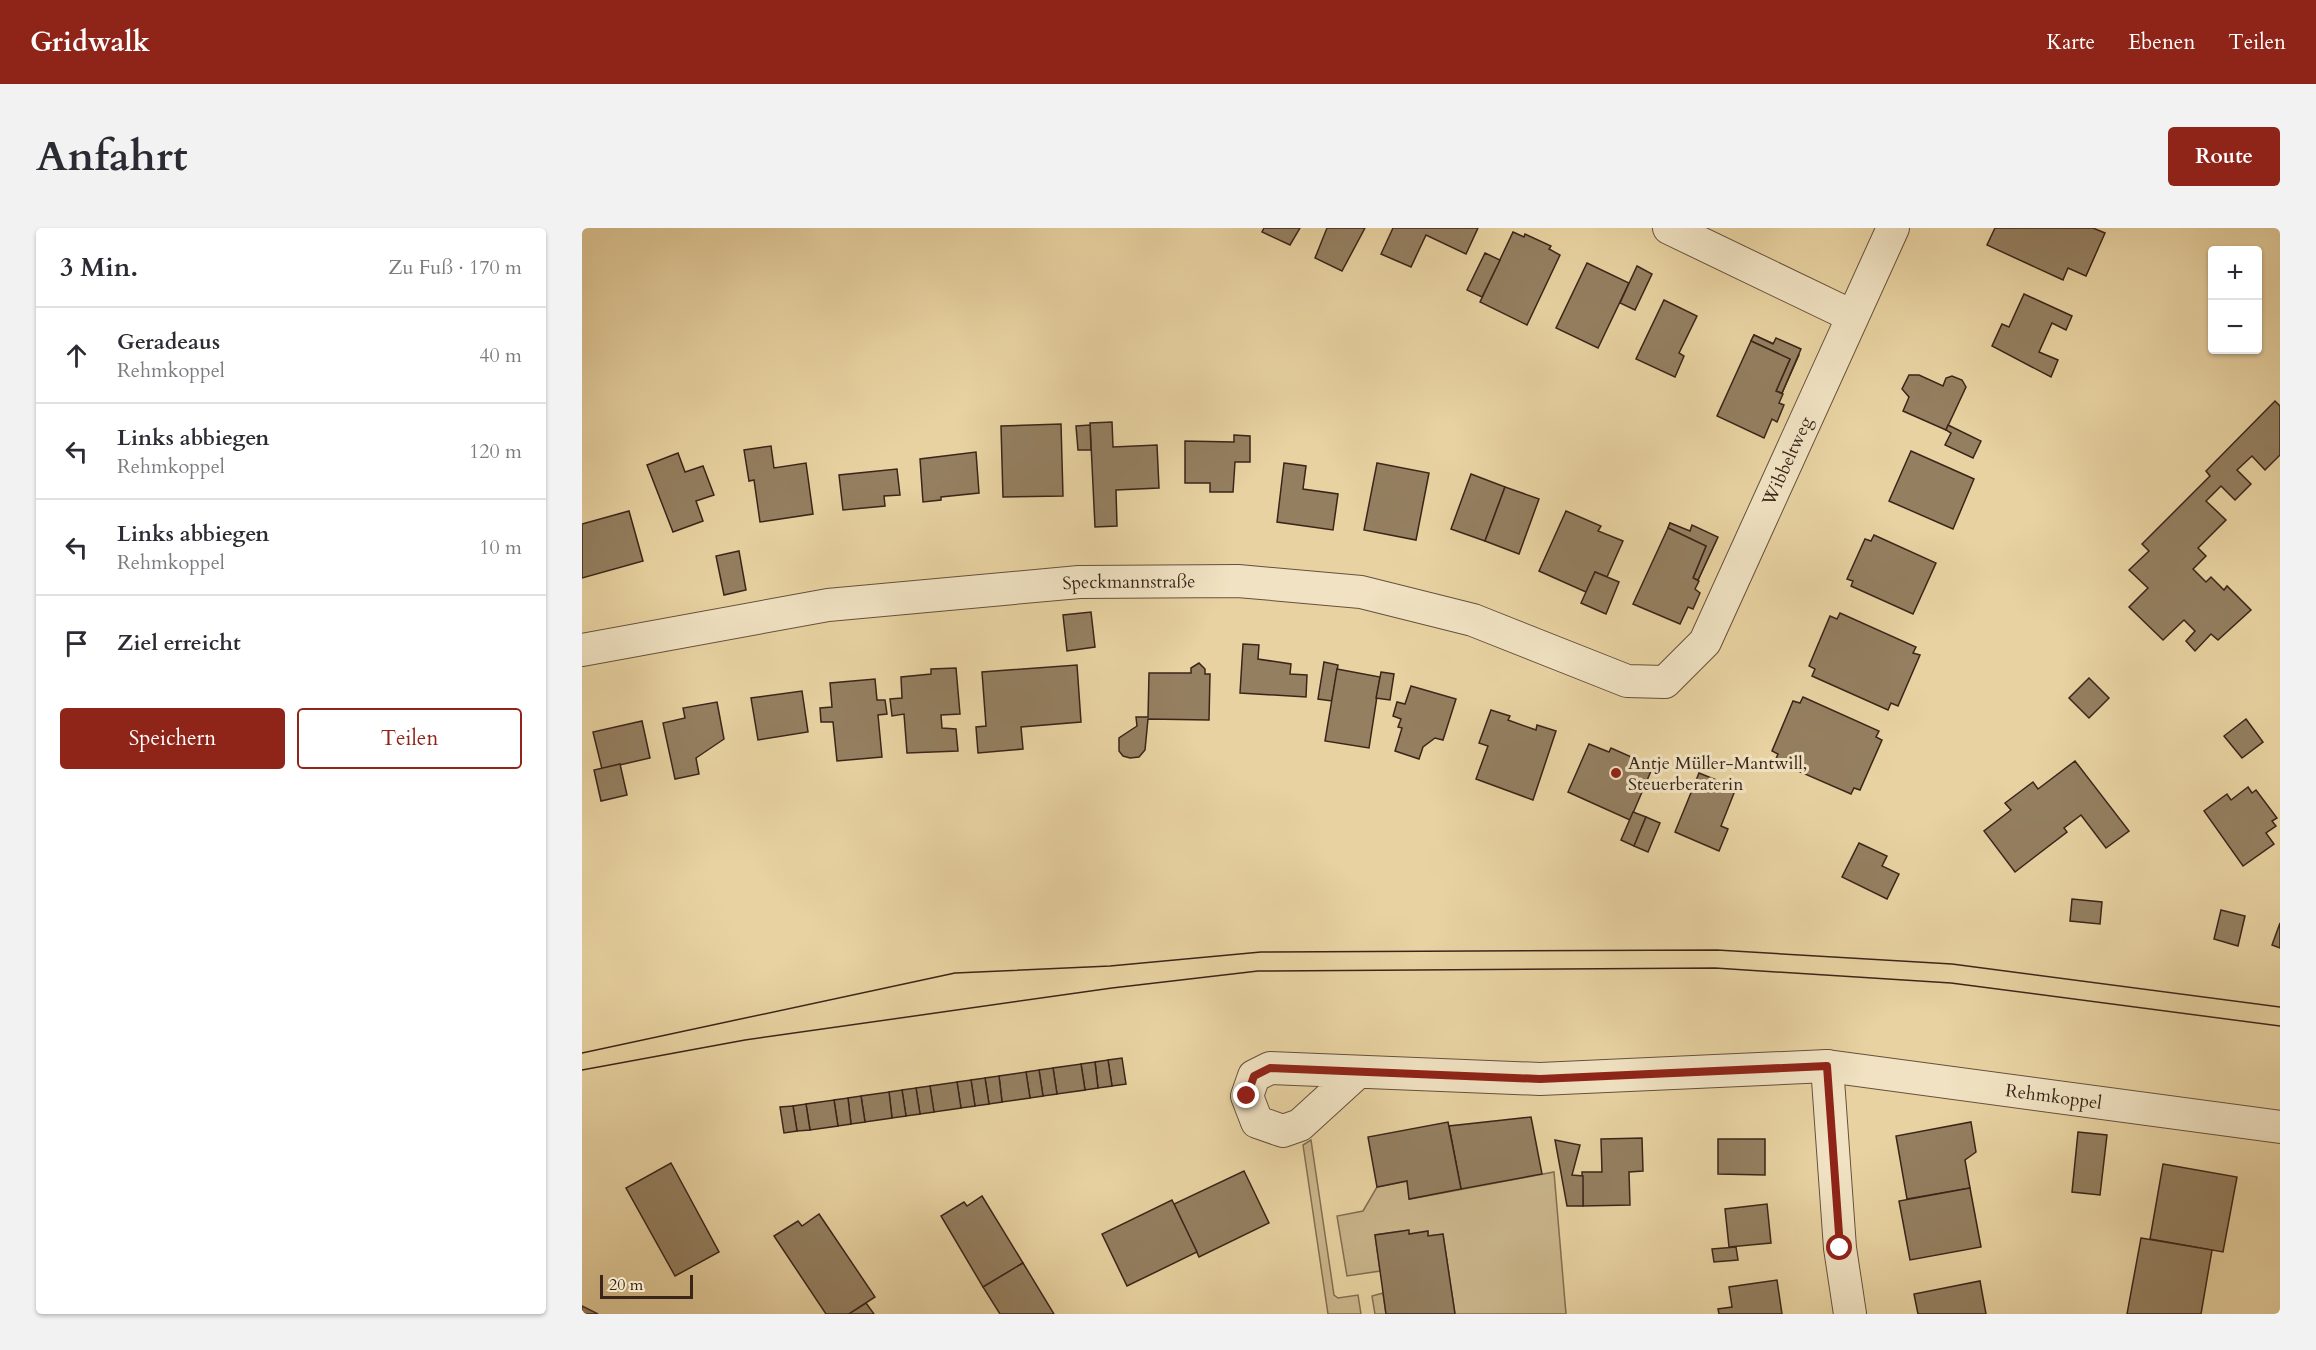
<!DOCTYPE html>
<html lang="de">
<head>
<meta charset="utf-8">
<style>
	body { margin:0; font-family:Cardo,serif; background:#f2f2f3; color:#2b2b33 }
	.controls { position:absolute; right:18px; top:18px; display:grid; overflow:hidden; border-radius:6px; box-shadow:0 2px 4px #0004 }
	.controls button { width:54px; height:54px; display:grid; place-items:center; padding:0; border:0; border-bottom:2px solid #e1e1e2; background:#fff; color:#2b2b33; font:30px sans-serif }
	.scale { position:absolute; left:18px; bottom:15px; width:93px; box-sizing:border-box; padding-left:6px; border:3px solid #3a251a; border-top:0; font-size:16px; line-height:21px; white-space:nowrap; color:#3a251a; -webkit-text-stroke:4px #f0e2c2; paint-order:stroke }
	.stop { position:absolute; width:18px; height:18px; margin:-14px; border:4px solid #8f2418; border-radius:50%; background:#fff }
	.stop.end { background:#8f2418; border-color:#fff; box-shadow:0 2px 6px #0008 }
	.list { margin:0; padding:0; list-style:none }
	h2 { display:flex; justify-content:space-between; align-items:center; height:78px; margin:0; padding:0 24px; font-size:26px }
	h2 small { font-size:20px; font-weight:400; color:#7c7c81 }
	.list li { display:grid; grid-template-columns:39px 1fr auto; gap:18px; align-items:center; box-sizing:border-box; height:96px; padding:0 24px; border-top:2px solid #e1e1e2 }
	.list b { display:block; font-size:22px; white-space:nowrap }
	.list p { margin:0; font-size:20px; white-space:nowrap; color:#7c7c81 }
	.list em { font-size:20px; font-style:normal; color:#7c7c81 }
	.actions { display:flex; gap:12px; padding:18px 24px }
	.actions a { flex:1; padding:14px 0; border:2px solid #8f2418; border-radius:6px; text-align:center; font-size:21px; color:#8f2418 }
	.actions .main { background:#8f2418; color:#fff }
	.icon { flex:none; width:33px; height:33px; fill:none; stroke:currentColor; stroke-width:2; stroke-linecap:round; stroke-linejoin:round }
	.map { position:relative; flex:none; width:1698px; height:1086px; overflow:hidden; border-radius:6px }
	header { display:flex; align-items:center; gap:36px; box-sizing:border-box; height:84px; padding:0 30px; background:#8f2418; color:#fff }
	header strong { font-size:28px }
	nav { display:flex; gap:33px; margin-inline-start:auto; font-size:21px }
	.intro { display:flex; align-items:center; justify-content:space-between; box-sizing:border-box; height:144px; padding:0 36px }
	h1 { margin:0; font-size:42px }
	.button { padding:15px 27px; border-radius:6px; background:#8f2418; color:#fff; font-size:21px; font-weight:700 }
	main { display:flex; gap:36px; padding:0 36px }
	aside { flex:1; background:#fff; border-radius:6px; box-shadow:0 2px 4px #0004 }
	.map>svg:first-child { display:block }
</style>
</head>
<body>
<header>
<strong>Gridwalk</strong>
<nav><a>Karte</a><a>Ebenen</a><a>Teilen</a></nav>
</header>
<div class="intro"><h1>Anfahrt</h1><a class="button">Route</a></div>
<main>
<aside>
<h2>3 Min.<small>Zu Fuß · 170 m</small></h2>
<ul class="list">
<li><svg class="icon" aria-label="ahead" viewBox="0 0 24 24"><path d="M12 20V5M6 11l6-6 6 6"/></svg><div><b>Geradeaus</b><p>Rehmkoppel</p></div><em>40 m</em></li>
<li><svg class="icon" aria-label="left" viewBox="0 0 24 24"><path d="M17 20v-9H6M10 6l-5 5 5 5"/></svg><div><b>Links abbiegen</b><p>Rehmkoppel</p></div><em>120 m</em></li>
<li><svg class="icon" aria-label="left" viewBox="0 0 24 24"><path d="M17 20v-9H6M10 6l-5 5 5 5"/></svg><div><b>Links abbiegen</b><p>Rehmkoppel</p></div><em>10 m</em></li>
<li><svg class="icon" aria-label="arrive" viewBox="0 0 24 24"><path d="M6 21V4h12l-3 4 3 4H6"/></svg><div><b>Ziel erreicht</b></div></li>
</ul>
<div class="actions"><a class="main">Speichern</a><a>Teilen</a></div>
</aside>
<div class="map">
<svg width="1698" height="1086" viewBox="0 0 1698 1086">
	<rect width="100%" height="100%" fill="#e8d2a1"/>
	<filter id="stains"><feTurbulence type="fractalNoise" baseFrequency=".00333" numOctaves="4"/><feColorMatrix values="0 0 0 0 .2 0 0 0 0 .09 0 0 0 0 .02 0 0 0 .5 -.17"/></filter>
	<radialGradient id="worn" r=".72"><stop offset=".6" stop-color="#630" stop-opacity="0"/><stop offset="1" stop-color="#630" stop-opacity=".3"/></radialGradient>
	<g fill="#cab58a" stroke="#826d52" stroke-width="1.5">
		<path d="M729 912 752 1067 756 1070 776 1067 779 1086H746L721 917Z"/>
		<path d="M972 944 984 1086H873L861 1006 846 1008V1004L827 1006 826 1002 793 1007 798 1043 765 1048 755 988 781 983 795 959 825 953 828 971Z"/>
		<path d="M801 1065 804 1086H793L790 1068Z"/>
	</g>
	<g fill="#947f60" stroke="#3a251a" stroke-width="1.5">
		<path d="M682 0H718L708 17 680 4Z"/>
		<path d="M745 0H783L760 43 733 30Z"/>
		<path d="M811 0H896L884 26 844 7 829 39 799 26Z"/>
		<path d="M1413 0H1511L1523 5 1504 48 1486 40 1481 52 1405 17Z"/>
		<path d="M931 4 942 9 943 6 969 18 967 21 978 27 945 97 898 74Z"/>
		<path d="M903 25 918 32 900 69 885 62Z"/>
		<path d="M1005 35 1047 55 1016 120 974 100Z"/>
		<path d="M1055 38 1070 46 1053 82 1038 75Z"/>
		<path d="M1442 66 1490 88 1484 102 1470 95 1457 124 1476 132 1469 149 1410 118 1420 96 1427 99Z"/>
		<path d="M1082 72 1115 88 1097 125 1102 128 1093 149 1054 131Z"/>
		<path d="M1172 107 1217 127 1200 165 1194 163 1208 131 1169 113Z"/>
		<path d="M1172 107 1191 116 1194 110 1219 121 1200 165 1194 163 1208 131 1169 113Z"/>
		<path d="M1169 113 1208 131 1194 163 1201 166 1197 175 1202 177 1195 194 1190 191 1182 210 1135 188Z"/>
		<path d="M1327 147H1337L1361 158 1364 150 1370 148 1380 152 1384 159 1364 202 1321 183 1327 169 1320 161Z"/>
		<path d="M1693 173 1698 178V227L1683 242 1670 228 1655 242 1669 256 1653 272 1639 258 1624 273 1644 292 1616 320 1624 328 1611 341 1624 354 1629 349 1642 362 1645 358 1669 382 1636 412 1629 406 1613 423 1604 413 1613 403 1602 392 1581 412 1547 379 1566 360 1547 342 1567 323 1560 316 1628 248 1624 243Z"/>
		<path d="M530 194 531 219 575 217 577 260 534 262 535 298 513 299 508 195Z"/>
		<path d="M479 196 481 268 421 269 419 198Z"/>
		<path d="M508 197 509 222H496L494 198Z"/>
		<path d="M1366 197 1399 213 1391 230 1363 217 1369 205 1364 202Z"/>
		<path d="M652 207 668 208V234H653L651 264H628V255H603V213L652 214Z"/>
		<path d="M189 218 192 240 224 235 231 286 178 294 172 252 167 253 162 222Z"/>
		<path d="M1329 223 1392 251 1371 301 1307 273Z"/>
		<path d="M394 224 397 265 359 269V272L341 274 338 231Z"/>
		<path d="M96 225 103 244 121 238 132 267 114 273 121 293 91 304 65 237Z"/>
		<path d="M702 235 724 238 721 261 756 266 751 302 695 294Z"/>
		<path d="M795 235 847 245 834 312 782 302Z"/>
		<path d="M315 241 318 267 302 268 303 278 261 282 257 247Z"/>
		<path d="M889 246 923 259 903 313 869 301Z"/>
		<path d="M923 259 957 271 937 326 903 313Z"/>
		<path d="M47 283 61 333 0 350V296Z"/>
		<path d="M984 283 1019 298 1016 303 1041 313 1025 349 1013 344 1004 364 957 343Z"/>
		<path d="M1088 295 1133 315 1116 352 1111 350 1124 318 1086 300Z"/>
		<path d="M1088 295 1108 303 1110 297 1136 309 1116 352 1111 350 1124 318 1086 300Z"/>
		<path d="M1086 300 1124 318 1111 350 1117 353 1113 361 1118 365 1111 381 1106 379 1098 396 1051 376Z"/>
		<path d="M1292 307 1354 335 1331 386 1269 358 1271 353 1265 351 1283 311 1289 313Z"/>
		<path d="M157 323 164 362 142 367 134 328Z"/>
		<path d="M1013 344 1037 354 1024 386 999 375Z"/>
		<path d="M509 384 513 419 485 423 481 387Z"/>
		<path d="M1258 385 1334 419 1331 425 1338 427 1316 478 1309 475 1306 482 1230 448 1233 441 1227 438 1248 388 1255 391Z"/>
		<path d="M661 416 677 417 676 431 709 436 708 446 725 447 724 469 658 465Z"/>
		<path d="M742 434 756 437 750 473 736 471Z"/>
		<path d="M617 435 623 441V446H628L627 492 566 491 563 522 557 529 548 530 541 528 537 523V510L555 498 554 489H566L567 445H609V440Z"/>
		<path d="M495 437 499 494 439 499 441 521 396 525 394 499 404 498 400 444Z"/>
		<path d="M374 440 378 486 359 487 360 500 374 501 376 523 325 525 322 486 310 488 308 471 320 470 319 449 349 446V441Z"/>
		<path d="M755 441 798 449 787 520 743 513Z"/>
		<path d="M799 444 812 446 808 472 794 470Z"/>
		<path d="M1507 450 1527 470 1507 490 1487 470Z"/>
		<path d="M293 451 295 472H303L305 486 296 487 300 529 255 533 251 494H239L238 480 250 479 248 455Z"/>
		<path d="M829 458 874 471 861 512 853 510 841 519 837 531 813 523 820 500 816 499 819 491 811 488 815 474 823 476Z"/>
		<path d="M220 463 226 504 176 512 169 470Z"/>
		<path d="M1221 469 1297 503 1294 509 1300 512 1278 562 1272 560 1269 566 1193 533 1196 526 1190 523 1211 473 1218 475Z"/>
		<path d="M135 474 142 511 114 530 117 546 93 551 81 495 103 490 101 480Z"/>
		<path d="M909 482 928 488 926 492 954 502 955 497 974 503 951 572 894 551 906 518 897 515Z"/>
		<path d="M1664 491 1681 514 1660 530 1642 508Z"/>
		<path d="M60 493 68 530 20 541 11 504Z"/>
		<path d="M1007 516 1027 524 1029 520 1056 532 1055 536 1069 543 1048 592 986 564Z"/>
		<path d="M1493 533 1547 603 1524 620 1499 587 1482 600 1485 604 1433 644 1402 603 1429 582 1423 575 1451 554 1456 561Z"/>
		<path d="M38 536 45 567 19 573 12 542Z"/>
		<path d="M1117 545 1154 560 1139 598 1146 601 1137 623 1093 604Z"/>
		<path d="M1666 559 1670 565 1674 562 1695 590 1690 593 1694 598 1684 605 1692 616 1661 638 1622 583 1645 566 1649 572Z"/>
		<path d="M1051 584 1064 589 1052 618 1039 612Z"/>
		<path d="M1064 589 1078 595 1066 624 1052 618Z"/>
		<path d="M1277 615 1305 628 1300 638 1317 646 1305 671 1260 649Z"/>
		<path d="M1490 671 1520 674 1518 696 1488 693Z"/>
		<path d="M1639 682 1663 688 1656 718 1632 711Z"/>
		<path d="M1698 695V720L1690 717Z"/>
		<path d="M540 830 544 856 530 858 526 832Z"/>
		<path d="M526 832 530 858 516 860 513 834Z"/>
		<path d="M513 834 516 860 503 862 499 836Z"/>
		<path d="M499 836 503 862 475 866 471 840Z"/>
		<path d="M471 840 475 866 461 868 457 842Z"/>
		<path d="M457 842 461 868 448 870 444 844Z"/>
		<path d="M444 844 448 870 420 874 417 848Z"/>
		<path d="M417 848 420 874 407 876 403 850Z"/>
		<path d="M403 850 407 876 393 878 389 852Z"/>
		<path d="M389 852 393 878 379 880 375 854Z"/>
		<path d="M375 854 379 880 352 884 348 858Z"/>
		<path d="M348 858 352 884 338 886 334 860Z"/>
		<path d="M334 860 338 886 324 888 320 862Z"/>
		<path d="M320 862 324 888 310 890 307 864Z"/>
		<path d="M307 864 310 890 283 894 279 868Z"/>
		<path d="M279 868 283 894 269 896 266 870Z"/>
		<path d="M266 870 269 896 256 898 252 872Z"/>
		<path d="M252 872 256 898 228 902 224 876Z"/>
		<path d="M224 876 228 902 215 903 211 878Z"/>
		<path d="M211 878 215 903 202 905 198 879Z"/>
		<path d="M949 889 960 946 879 961 867 898Z"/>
		<path d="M866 894 879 961 827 971 825 953 795 959 786 909Z"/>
		<path d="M1389 894 1394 924 1383 932 1388 960 1325 971 1314 908Z"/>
		<path d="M1496 904 1525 907 1518 967 1490 964Z"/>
		<path d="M1060 910 1061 943 1047 944 1048 977 1001 978 1000 944H1020L1019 911Z"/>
		<path d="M1136 911H1183V947L1136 946Z"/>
		<path d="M973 912 998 917 990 947 1001 948V978H985Z"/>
		<path d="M89 935 137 1024 93 1048 44 960Z"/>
		<path d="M1581 936 1655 949 1641 1024 1568 1011Z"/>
		<path d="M662 943 687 995 617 1029 592 976Z"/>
		<path d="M1388 960 1399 1019 1328 1032 1317 973Z"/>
		<path d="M400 968 441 1035 401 1059 359 988 382 974 385 978Z"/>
		<path d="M590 972 615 1024 545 1058 520 1006Z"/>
		<path d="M1185 976 1189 1015 1147 1019 1143 981Z"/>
		<path d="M237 986 293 1069 267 1086H244L192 1008 216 993 220 998Z"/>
		<path d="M827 1002V1006L846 1003V1008L861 1006 873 1086H804L793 1007Z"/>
		<path d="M1559 1010 1630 1022 1619 1086H1545Z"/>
		<path d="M1154 1019 1156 1032 1132 1034 1130 1021Z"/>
		<path d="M441 1035 472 1086H418L401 1059Z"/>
		<path d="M1195 1052 1200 1086H1137L1136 1081 1150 1079 1147 1059Z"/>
		<path d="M1398 1053 1404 1086H1336L1332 1066Z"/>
		<path d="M284 1075 292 1086H267Z"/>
		<path d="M0 1078 16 1086H0Z"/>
	</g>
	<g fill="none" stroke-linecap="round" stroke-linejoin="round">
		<defs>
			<g id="minor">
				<path d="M1087 0 1270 88"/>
				<path id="s1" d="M0 422 246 377 497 354 656 353 779 364 891 392 1045 453 1083 454 1123 414 1311 0"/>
				<path d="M1245 838 1258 1020 1268 1086"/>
				<path id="s2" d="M775 845 718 897 701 903 675 894 665 868 672 848 688 840 958 851 1245 838 1698 899"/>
			</g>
		</defs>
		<use href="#minor" stroke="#66503c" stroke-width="34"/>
		<use href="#minor" stroke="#f0e2c2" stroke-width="32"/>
		<g stroke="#3a251a" stroke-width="1.5">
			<path d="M0 825 373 745 528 738 679 724 1135 722 1370 736 1698 779"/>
			<path d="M0 842 163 812 530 760 676 743 1133 740 1369 755 1698 798"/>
		</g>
	</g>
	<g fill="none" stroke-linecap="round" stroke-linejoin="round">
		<path stroke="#8f2418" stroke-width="8" d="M665 868 672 848 688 840 958 851 1245 838 1258 1020"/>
	</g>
	<circle fill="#8f2418" stroke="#f0e2c2" stroke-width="2" cx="1034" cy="545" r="6"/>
	<g text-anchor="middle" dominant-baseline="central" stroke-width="6" stroke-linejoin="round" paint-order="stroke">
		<g font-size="18" fill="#3a251a" stroke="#f0e2c2">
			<text stroke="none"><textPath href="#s1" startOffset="1359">Wibbeltweg</textPath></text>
			<text stroke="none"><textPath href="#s1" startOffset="552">Speckmannstraße</textPath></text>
			<text stroke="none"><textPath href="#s2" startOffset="976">Rehmkoppel</textPath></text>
		</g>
		<g font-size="18" fill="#3a251a" stroke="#f0e2c2" text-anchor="start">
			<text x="1046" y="535">Antje Müller-Mantwill,<tspan x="1046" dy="21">Steuerberaterin</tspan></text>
		</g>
	</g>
	<rect width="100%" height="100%" filter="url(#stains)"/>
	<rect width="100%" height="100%" fill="url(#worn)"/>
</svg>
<div class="controls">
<button>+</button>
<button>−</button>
</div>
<div class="scale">20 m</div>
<div class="stop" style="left:1258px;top:1020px"></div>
<div class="stop end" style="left:665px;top:868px"></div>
</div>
</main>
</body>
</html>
